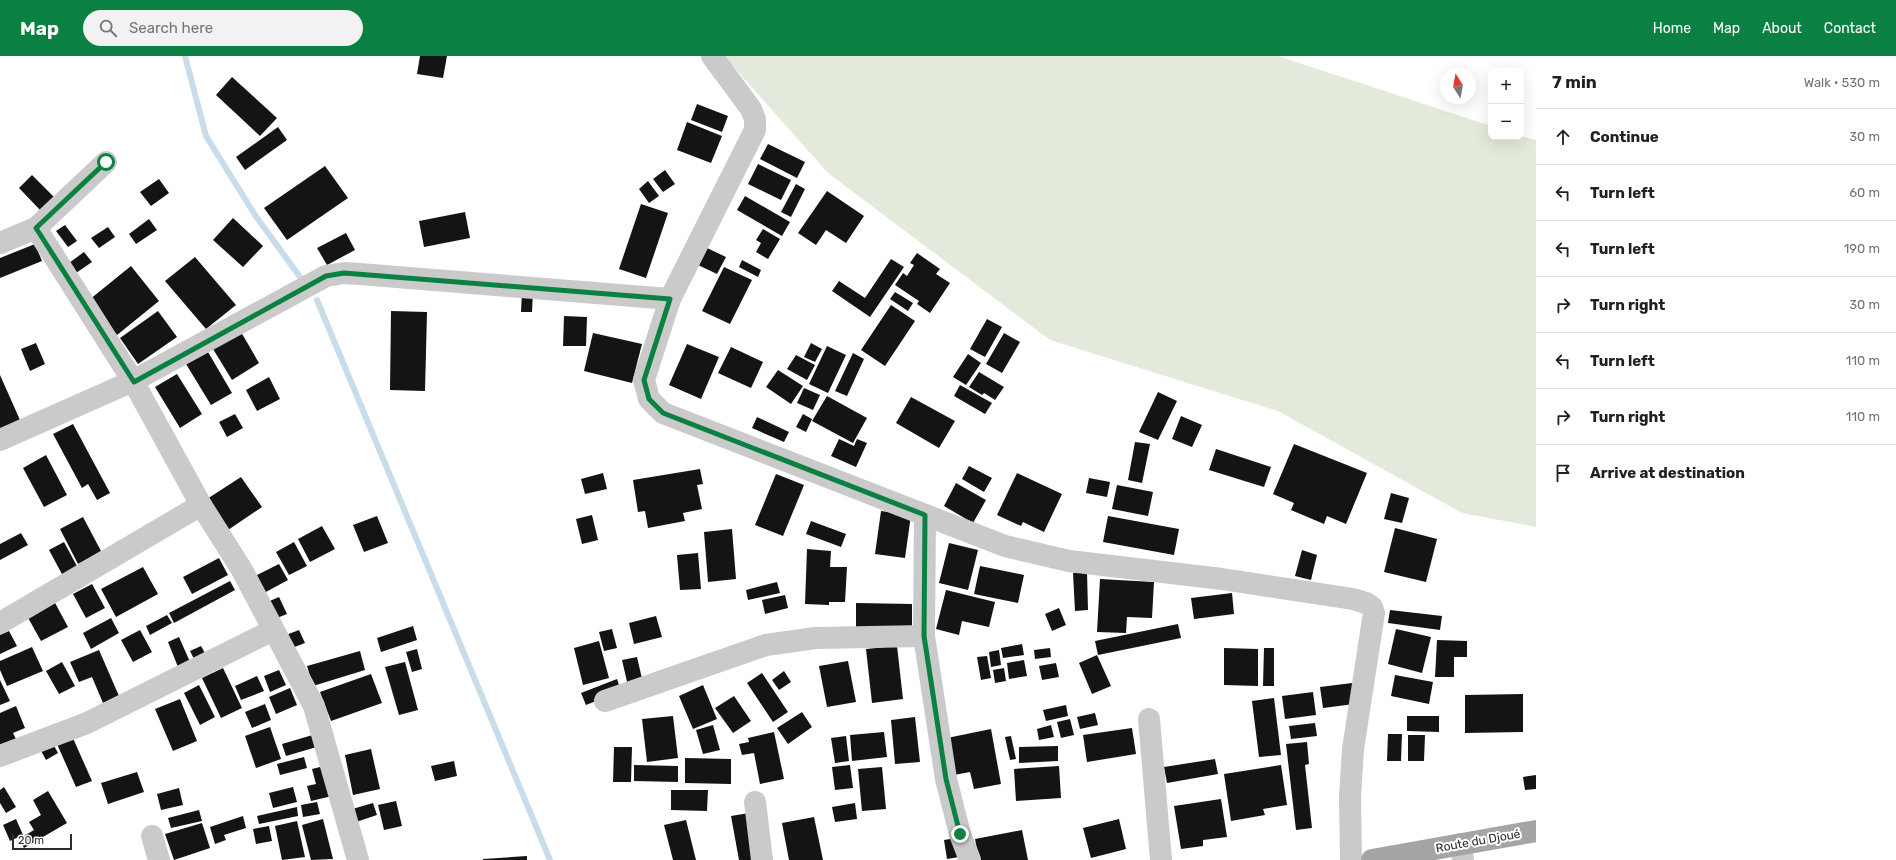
<!DOCTYPE html>
<html lang="en">
<head>
<meta charset="utf-8">
<style>
	body { margin:0; font-family:Rubik,sans-serif; background:#f2f2f2; color:#202124 }
	.controls { position:absolute; right:12px; top:12px; display:grid; overflow:hidden; border-radius:8px; box-shadow:0 4px 16px #0002 }
	.controls button { width:36px; height:36px; display:grid; place-items:center; padding:0; border:0; border-bottom:1px solid #e0e0e0; background:#fff; color:#202124; font:20px sans-serif }
	.compass { position:absolute; left:1440px; top:12px; width:36px; height:36px; border-radius:50%; background:#fff; box-shadow:0 4px 16px #0002; rotate:349deg }
	.scale { position:absolute; left:12px; bottom:10px; width:60px; box-sizing:border-box; padding-left:4px; border:2px solid #2d2d2d; border-top:0; font-size:11px; line-height:14px; white-space:nowrap; color:#2d2d2d; -webkit-text-stroke:3px #fff; paint-order:stroke }
	.stop { position:absolute; width:12px; height:12px; margin:-9px; border:3px solid #0b8043; border-radius:50%; background:#fff }
	.stop.end { background:#0b8043; border-color:#fff; box-shadow:0 1px 4px #0008 }
	.list { margin:0; padding:0; list-style:none }
	h2 { display:flex; justify-content:space-between; align-items:center; height:52px; margin:0; padding:0 16px; font-size:17px }
	h2 small { font-size:13px; font-weight:400; color:#757577 }
	.list li { display:grid; grid-template-columns:26px 1fr auto; gap:12px; align-items:center; box-sizing:border-box; height:56px; padding:0 16px; border-top:1px solid #e0e0e0 }
	.list b { display:block; font-size:15px; white-space:nowrap }
	.list em { font-size:13px; font-style:normal; color:#757577 }
	.icon { flex:none; width:22px; height:22px; fill:none; stroke:currentColor; stroke-width:2; stroke-linecap:round; stroke-linejoin:round }
	.map { position:relative; flex:none; width:1536px; height:804px; overflow:hidden }
	header { display:flex; align-items:center; gap:24px; box-sizing:border-box; height:56px; padding:0 20px; background:#0b8043; color:#fff }
	header strong { font-size:19px }
	nav { display:flex; gap:22px; margin-inline-start:auto; font-size:14px }
	.search { width:280px; height:36px; background:#f2f2f2; display:flex; align-items:center; gap:10px; box-sizing:border-box; padding:0 14px; border-radius:22px; color:#757577; font-size:15px }
	main { display:flex }
	aside { flex:1; background:#fff }
	.map>svg:first-child { display:block }
</style>
</head>
<body>
<header>
<strong>Map</strong>
<div class="search"><svg class="icon" aria-label="search" viewBox="0 0 24 24"><circle cx="10" cy="10" r="6"/><path d="M15 15l6 6"/></svg>Search here</div>
<nav><a>Home</a><a>Map</a><a>About</a><a>Contact</a></nav>
</header>
<main>
<div class="map">
<svg width="1536" height="804" viewBox="0 0 1536 804">
	<rect width="100%" height="100%" fill="#fff"/>
	<path fill="#e3eadb" d="M724 0H1278L1491 70V81H1521V80L1536 84V471L1462 457 1278 355 1050 284 828 117Z"/>
	<g fill="none" stroke-linecap="round" stroke-linejoin="round">
		<g stroke="#c8dce9" stroke-width="6">
			<path d="M185 0 206 80 255 159 300 221"/>
			<path d="M317 244 550 804"/>
		</g>
	</g>
	<g fill="#141414">
		<path d="M420 0H447L443 22 417 18Z"/>
		<path d="M232 21 277 62 260 80 216 39Z"/>
		<path d="M697 48 728 60 722 76 691 64Z"/>
		<path d="M687 66 722 80 711 107 677 94Z"/>
		<path d="M278 71 287 84 245 114 236 101Z"/>
		<path d="M768 88 805 106 797 122 760 103Z"/>
		<path d="M758 108 791 124 781 144 748 128Z"/>
		<path d="M325 110 348 142 287 184 264 152Z"/>
		<path d="M665 114 675 128 663 136 653 123Z"/>
		<path d="M32 119 55 142 41 155 19 132Z"/>
		<path d="M159 123 169 137 151 150 140 136Z"/>
		<path d="M648 125 659 140 649 147 639 133Z"/>
		<path d="M796 128 805 133 791 161 781 156Z"/>
		<path d="M827 135 864 160 846 187 826 174 816 189 798 177Z"/>
		<path d="M745 140 790 166 782 180 737 154Z"/>
		<path d="M641 148 668 157 646 222 619 213Z"/>
		<path d="M465 156 470 182 424 191 419 165Z"/>
		<path d="M233 162 263 190 243 211 213 184Z"/>
		<path d="M149 163 157 174 136 188 129 178Z"/>
		<path d="M65 169 77 185 68 191 56 175Z"/>
		<path d="M108 171 115 181 99 192 91 182Z"/>
		<path d="M763 173 780 183 768 203 756 196 761 187 756 184Z"/>
		<path d="M346 177 355 194 327 209 317 192Z"/>
		<path d="M35 188 42 205 0 222V202Z"/>
		<path d="M707 192 726 201 717 218 698 209Z"/>
		<path d="M84 196 92 206 76 217 69 207Z"/>
		<path d="M917 197 940 213 936 218 950 227 930 257 917 248 919 245 895 229 903 217 907 220 914 209 910 207Z"/>
		<path d="M195 201 236 249 206 273 165 225Z"/>
		<path d="M891 203 904 211 870 261 832 235 839 225 865 242Z"/>
		<path d="M742 204 761 214 758 221 739 211Z"/>
		<path d="M131 210 159 245 117 279 89 244Z"/>
		<path d="M724 211 752 224 730 268 702 255Z"/>
		<path d="M522 235H533L532 256H521Z"/>
		<path d="M895 236 913 247 908 255 890 243Z"/>
		<path d="M891 249 915 265 885 310 861 294Z"/>
		<path d="M158 255 177 281 138 308 120 282Z"/>
		<path d="M391 255 427 256 425 335 390 334Z"/>
		<path d="M564 260 587 261 586 290H563Z"/>
		<path d="M987 263 1002 271 985 301 970 293Z"/>
		<path d="M241 276 259 307 232 324 213 293Z"/>
		<path d="M593 277 642 288 632 327 584 315Z"/>
		<path d="M1004 277 1020 286 1002 317 986 308Z"/>
		<path d="M36 287 45 308 30 315 21 293Z"/>
		<path d="M811 287 822 293 815 306 804 301Z"/>
		<path d="M687 288 719 301 701 343 669 329Z"/>
		<path d="M827 290 846 299 828 337 809 328Z"/>
		<path d="M731 291 763 306 751 332 718 317Z"/>
		<path d="M208 296 232 337 211 349 186 308Z"/>
		<path d="M853 297 864 303 847 340 835 335Z"/>
		<path d="M968 298 981 307 966 329 953 321Z"/>
		<path d="M796 299 815 309 807 324 787 313Z"/>
		<path d="M778 314 803 330 791 348 766 331Z"/>
		<path d="M979 316 1004 331 995 344 984 337 982 339 969 331Z"/>
		<path d="M177 318 202 358 180 372 155 331Z"/>
		<path d="M0 319 20 364 0 373Z"/>
		<path d="M269 321 280 343 257 355 246 334Z"/>
		<path d="M960 329 992 347 985 358 954 340Z"/>
		<path d="M804 332 820 339 813 354 797 347Z"/>
		<path d="M1158 336 1177 345 1158 384 1139 376Z"/>
		<path d="M827 340 867 362 853 387 812 365Z"/>
		<path d="M911 341 955 365 939 392 896 367Z"/>
		<path d="M235 358 243 372 227 381 219 366Z"/>
		<path d="M803 358 812 363 806 376 796 371Z"/>
		<path d="M1181 360 1202 369 1192 391 1172 383Z"/>
		<path d="M757 361 789 376 784 386 752 372Z"/>
		<path d="M73 368 110 437 97 444 88 428 82 432 53 378Z"/>
		<path d="M839 383 854 390 857 383 867 387 856 411 831 400Z"/>
		<path d="M1135 386 1150 388 1142 427 1128 424Z"/>
		<path d="M1294 388 1367 417 1346 468 1327 460 1324 468 1291 454 1294 447 1273 438Z"/>
		<path d="M1216 393 1271 411 1264 431 1209 414Z"/>
		<path d="M46 399 67 439 44 451 23 412Z"/>
		<path d="M969 410 992 422 984 436 962 423Z"/>
		<path d="M700 413 703 428 697 429 702 453 683 457 685 465 648 472 645 455 638 456 633 424Z"/>
		<path d="M603 417 607 433 585 438 581 423Z"/>
		<path d="M1017 417 1062 438 1044 476 1023 466 1021 470 997 459Z"/>
		<path d="M776 418 804 429 783 480 755 469Z"/>
		<path d="M241 421 262 451 228 474 207 443Z"/>
		<path d="M1089 422 1110 426 1107 441 1086 437Z"/>
		<path d="M956 427 986 444 973 467 944 450Z"/>
		<path d="M1117 429 1153 436 1148 460 1112 453Z"/>
		<path d="M1391 437 1409 442 1402 467 1384 463Z"/>
		<path d="M881 455 911 459 905 502 875 498Z"/>
		<path d="M592 459 598 484 582 488 576 463Z"/>
		<path d="M377 460 388 487 364 496 353 469Z"/>
		<path d="M1108 460 1179 473 1174 499 1103 486Z"/>
		<path d="M83 461 101 495 78 508 60 473Z"/>
		<path d="M811 465 846 478 841 491 806 478Z"/>
		<path d="M322 470 335 493 310 506 298 483Z"/>
		<path d="M1395 472 1437 483 1426 526 1384 516Z"/>
		<path d="M732 473 736 523 708 526 704 476Z"/>
		<path d="M21 477 28 489 0 504V488Z"/>
		<path d="M64 486 78 512 63 520 49 494Z"/>
		<path d="M294 486 307 510 289 519 276 496Z"/>
		<path d="M949 487 978 494 968 534 939 527Z"/>
		<path d="M807 493 831 495 830 511H847L845 546H829V549L805 548Z"/>
		<path d="M1302 494 1317 499 1311 524 1295 520Z"/>
		<path d="M698 497 701 533 680 534 677 499Z"/>
		<path d="M219 502 228 519 192 538 183 521Z"/>
		<path d="M279 508 288 524 264 537 255 520Z"/>
		<path d="M980 510 1024 519 1018 547 974 538Z"/>
		<path d="M143 511 158 538 116 561 101 533Z"/>
		<path d="M1087 516 1088 554 1075 555 1073 517Z"/>
		<path d="M1100 523 1154 526 1152 562 1127 561 1126 577 1097 576Z"/>
		<path d="M230 525 235 534 174 567 169 557Z"/>
		<path d="M777 526 780 537 748 544 746 534Z"/>
		<path d="M92 528 105 552 86 562 73 538Z"/>
		<path d="M946 534 995 546 989 571 962 565 959 579 936 573Z"/>
		<path d="M1232 537 1234 558 1194 563 1191 542Z"/>
		<path d="M785 539 788 552 765 558 762 544Z"/>
		<path d="M279 541 287 558 272 564 265 547Z"/>
		<path d="M54 545 68 571 41 585 27 560Z"/>
		<path d="M856 547 912 548V574L856 573Z"/>
		<path d="M1059 552 1066 569 1052 575 1045 558Z"/>
		<path d="M1390 554 1442 560 1440 574 1388 567Z"/>
		<path d="M167 559 172 567 150 579 146 570Z"/>
		<path d="M656 560 662 581 634 588 629 567Z"/>
		<path d="M111 562 119 577 91 593 83 577Z"/>
		<path d="M1178 568 1181 582 1098 599 1095 585Z"/>
		<path d="M413 570 417 584 381 596 377 582Z"/>
		<path d="M612 573 617 592 604 595 599 576Z"/>
		<path d="M1396 573 1431 581 1422 617 1388 608Z"/>
		<path d="M140 574 152 596 133 606 121 584Z"/>
		<path d="M299 574 305 587 292 592 286 579Z"/>
		<path d="M9 575 17 590 0 598V579Z"/>
		<path d="M179 581 190 606 178 611 168 586Z"/>
		<path d="M1437 584 1467 585V601H1454V621H1435Z"/>
		<path d="M599 585 609 622 583 629 574 592Z"/>
		<path d="M1022 588 1024 599 1003 602 1001 592Z"/>
		<path d="M201 590 206 599 195 605 190 595Z"/>
		<path d="M897 590 903 643 872 647 866 593Z"/>
		<path d="M32 591 43 615 7 630 0 614V605Z"/>
		<path d="M1050 592 1051 601 1035 603 1034 594Z"/>
		<path d="M1224 592 1258 593V630L1224 629Z"/>
		<path d="M1264 592H1274V630H1263Z"/>
		<path d="M417 593 422 613 412 616 406 596Z"/>
		<path d="M99 594 119 640 103 647 92 621 79 626 70 606Z"/>
		<path d="M999 594 1001 609 991 611 989 596Z"/>
		<path d="M360 595 365 614 313 630 307 610Z"/>
		<path d="M1097 599 1111 630 1092 638 1079 607Z"/>
		<path d="M987 600 991 622 981 624 977 601Z"/>
		<path d="M637 601 643 627 628 630 622 604Z"/>
		<path d="M1024 604 1027 620 1009 623 1007 607Z"/>
		<path d="M848 605 856 646 827 651 819 610Z"/>
		<path d="M62 606 75 630 59 638 46 615Z"/>
		<path d="M405 606 418 654 399 659 385 611Z"/>
		<path d="M1056 607 1059 621 1042 624 1039 610Z"/>
		<path d="M223 612 242 652 221 662 202 622Z"/>
		<path d="M1004 612 1006 625 995 627 993 614Z"/>
		<path d="M279 614 286 629 270 636 264 620Z"/>
		<path d="M784 615 791 626 779 634 772 624Z"/>
		<path d="M762 617 788 656 773 666 747 627Z"/>
		<path d="M371 618 382 647 331 665 320 636Z"/>
		<path d="M1395 619 1433 626 1429 648 1391 640Z"/>
		<path d="M257 620 264 635 241 644 235 630Z"/>
		<path d="M617 623 621 635 586 649 581 637Z"/>
		<path d="M0 624 10 645 0 649Z"/>
		<path d="M1352 627 1354 648 1323 652 1320 631Z"/>
		<path d="M199 629 215 661 200 669 184 637Z"/>
		<path d="M703 629 717 663 693 673 679 640Z"/>
		<path d="M290 632 297 649 276 658 269 641Z"/>
		<path d="M1313 636 1316 659 1285 663 1282 640Z"/>
		<path d="M1523 638V676L1465 677V639Z"/>
		<path d="M734 640 751 665 733 677 715 652Z"/>
		<path d="M1274 642 1281 699 1259 701 1252 645Z"/>
		<path d="M180 643 197 685 173 695 155 653Z"/>
		<path d="M265 648 271 664 252 672 245 656Z"/>
		<path d="M1066 649 1068 660 1046 665 1043 654Z"/>
		<path d="M16 650 25 672 13 677 17 685 0 692V657Z"/>
		<path d="M802 656 812 671 788 688 777 672Z"/>
		<path d="M1095 657 1098 669 1080 673 1077 661Z"/>
		<path d="M673 660 678 702 647 706 642 663Z"/>
		<path d="M1407 660H1439V676L1407 675Z"/>
		<path d="M915 661 920 706 895 708 891 664Z"/>
		<path d="M1070 663 1074 679 1061 682 1057 666Z"/>
		<path d="M1315 667 1317 680 1291 683 1289 670Z"/>
		<path d="M713 669 720 694 703 698 696 674Z"/>
		<path d="M1051 669 1054 681 1039 684 1037 673Z"/>
		<path d="M270 671 281 703 256 712 245 680Z"/>
		<path d="M1132 672 1136 698 1087 706 1083 679Z"/>
		<path d="M991 673 1001 728 974 733 970 716 954 719 947 682Z"/>
		<path d="M774 676 784 723 760 728 754 697 742 699 739 688 749 686 748 682Z"/>
		<path d="M884 676 887 701 852 705 850 679Z"/>
		<path d="M316 678 320 690 286 700 282 688Z"/>
		<path d="M1388 678H1402L1401 705H1387Z"/>
		<path d="M1408 679H1425L1424 705H1408Z"/>
		<path d="M72 680 92 725 76 731 57 688Z"/>
		<path d="M846 680 849 705 835 707 831 682Z"/>
		<path d="M1011 680 1016 703 1010 704 1005 681Z"/>
		<path d="M52 686 58 697 46 704 40 693Z"/>
		<path d="M1307 686 1309 708 1305 709 1312 772 1296 774 1286 688Z"/>
		<path d="M1058 690V705L1019 707V691Z"/>
		<path d="M614 691H632L631 726H613Z"/>
		<path d="M371 693 380 733 353 739 345 699Z"/>
		<path d="M304 701 307 712 280 719 277 708Z"/>
		<path d="M685 702 731 703V728L685 727Z"/>
		<path d="M1215 703 1218 718 1167 727 1164 711Z"/>
		<path d="M454 705 457 720 435 725 431 710Z"/>
		<path d="M634 709 678 710V726L634 725Z"/>
		<path d="M850 709 853 732 835 734 832 711Z"/>
		<path d="M1281 709 1287 749 1263 753 1265 759 1231 765 1224 718Z"/>
		<path d="M324 710 332 740 311 745 307 730 316 728 312 713Z"/>
		<path d="M1059 710 1061 742 1016 745 1014 713Z"/>
		<path d="M882 711 886 753 862 755 858 713Z"/>
		<path d="M137 716 144 736 108 748 101 727Z"/>
		<path d="M1536 719V733L1525 734 1523 721Z"/>
		<path d="M4 731 16 751 6 757 0 747V734Z"/>
		<path d="M293 731 297 746 273 752 269 737Z"/>
		<path d="M179 732 183 749 161 754 157 738Z"/>
		<path d="M671 734H708L707 755 671 754Z"/>
		<path d="M48 735 67 767 24 792 19 783 34 774 29 766 41 759 33 744Z"/>
		<path d="M1221 743 1227 781 1203 784V790L1181 793 1174 750Z"/>
		<path d="M396 745 402 770 384 774 378 749Z"/>
		<path d="M317 746 320 758 303 761 301 749Z"/>
		<path d="M373 747 377 759 353 767 349 754Z"/>
		<path d="M855 747 857 763 835 766 832 751Z"/>
		<path d="M297 751 298 760 259 768 257 760Z"/>
		<path d="M199 754 202 765 171 772 168 762Z"/>
		<path d="M749 757 757 804H739L731 760Z"/>
		<path d="M243 760 246 772 224 779 226 784 215 788 210 771Z"/>
		<path d="M814 761 823 804H789L782 767Z"/>
		<path d="M16 763 23 779 10 785 3 769Z"/>
		<path d="M323 763 333 803 311 804 302 769Z"/>
		<path d="M1119 763 1126 793 1091 802 1083 772Z"/>
		<path d="M686 764 696 804H673L664 769Z"/>
		<path d="M297 765 305 801 282 804 275 770Z"/>
		<path d="M202 767 210 792 174 804 165 778Z"/>
		<path d="M269 770 272 785 256 788 253 773Z"/>
		<path d="M1022 774 1028 804H979L975 783Z"/>
		<path d="M956 782 959 801 947 803 944 784Z"/>
		<path d="M527 800V804H483V803Z"/>
	</g>
	<g fill="none" stroke-linecap="round" stroke-linejoin="round">
		<g stroke="#cacaca" stroke-width="22">
			<path d="M712 0 751 53 755 63V74L670 243 644 324 649 343 663 357 1005 490 1069 505 1222 523 1353 543 1366 547 1372 551 1374 557 1353 693 1350 741 1351 804"/>
			<path d="M36 172 133 325 201 449 242 514 314 650 358 804"/>
			<path d="M0 187 36 172 106 106"/>
			<path d="M0 384 133 325 326 220 344 217 360 218 670 243"/>
			<path d="M925 459 924 580 946 723 960 778 970 804"/>
			<path d="M0 567 201 449"/>
			<path d="M605 645 766 589 815 582 924 580"/>
			<path d="M1149 663 1161 804"/>
			<path d="M0 700 87 667 273 574"/>
			<path d="M755 746 762 804"/>
			<path d="M152 780 159 804"/>
			<path d="M1461 788 1463 804"/>
		</g>
		<path stroke="#a5a5a5" stroke-width="22" d="M1372 804 1536 775"/>
	</g>
	<g fill="none" stroke-linecap="round" stroke-linejoin="round">
		<path stroke="#0b8043" stroke-width="5" d="M106 106 36 172 134 326 326 220 344 217 670 243 644 324 649 343 663 357 925 459 924 580 946 723 960 778"/>
	</g>
	<g text-anchor="middle" dominant-baseline="central" stroke-width="4" stroke-linejoin="round" paint-order="stroke">
		<g font-size="12" fill="#2d2d2d" stroke="#fff">
			<text transform="translate(1478 785) rotate(-10)">Route du Djoué</text>
		</g>
	</g>
</svg>
<div class="controls">
<button>+</button>
<button>−</button>
</div>
<svg class="compass" viewBox="-18 -18 36 36"><path d="M0-13l5 13h-10z" fill="#e53935"/><path d="M0 13l5-13h-10z" fill="#757577"/></svg>
<div class="scale">20 m</div>
<div class="stop" style="left:106px;top:106px"></div>
<div class="stop end" style="left:960px;top:778px"></div>
</div>
<aside>
<h2>7 min<small>Walk · 530 m</small></h2>
<ul class="list">
<li><svg class="icon" aria-label="ahead" viewBox="0 0 24 24"><path d="M12 20V5M6 11l6-6 6 6"/></svg><div><b>Continue</b></div><em>30 m</em></li>
<li><svg class="icon" aria-label="left" viewBox="0 0 24 24"><path d="M17 20v-9H6M10 6l-5 5 5 5"/></svg><div><b>Turn left</b></div><em>60 m</em></li>
<li><svg class="icon" aria-label="left" viewBox="0 0 24 24"><path d="M17 20v-9H6M10 6l-5 5 5 5"/></svg><div><b>Turn left</b></div><em>190 m</em></li>
<li><svg class="icon" aria-label="right" viewBox="0 0 24 24"><path d="M7 20v-9h11M14 6l5 5-5 5"/></svg><div><b>Turn right</b></div><em>30 m</em></li>
<li><svg class="icon" aria-label="left" viewBox="0 0 24 24"><path d="M17 20v-9H6M10 6l-5 5 5 5"/></svg><div><b>Turn left</b></div><em>110 m</em></li>
<li><svg class="icon" aria-label="right" viewBox="0 0 24 24"><path d="M7 20v-9h11M14 6l5 5-5 5"/></svg><div><b>Turn right</b></div><em>110 m</em></li>
<li><svg class="icon" aria-label="arrive" viewBox="0 0 24 24"><path d="M6 21V4h12l-3 4 3 4H6"/></svg><div><b>Arrive at destination</b></div></li>
</ul>
</aside>
</main>
</body>
</html>
